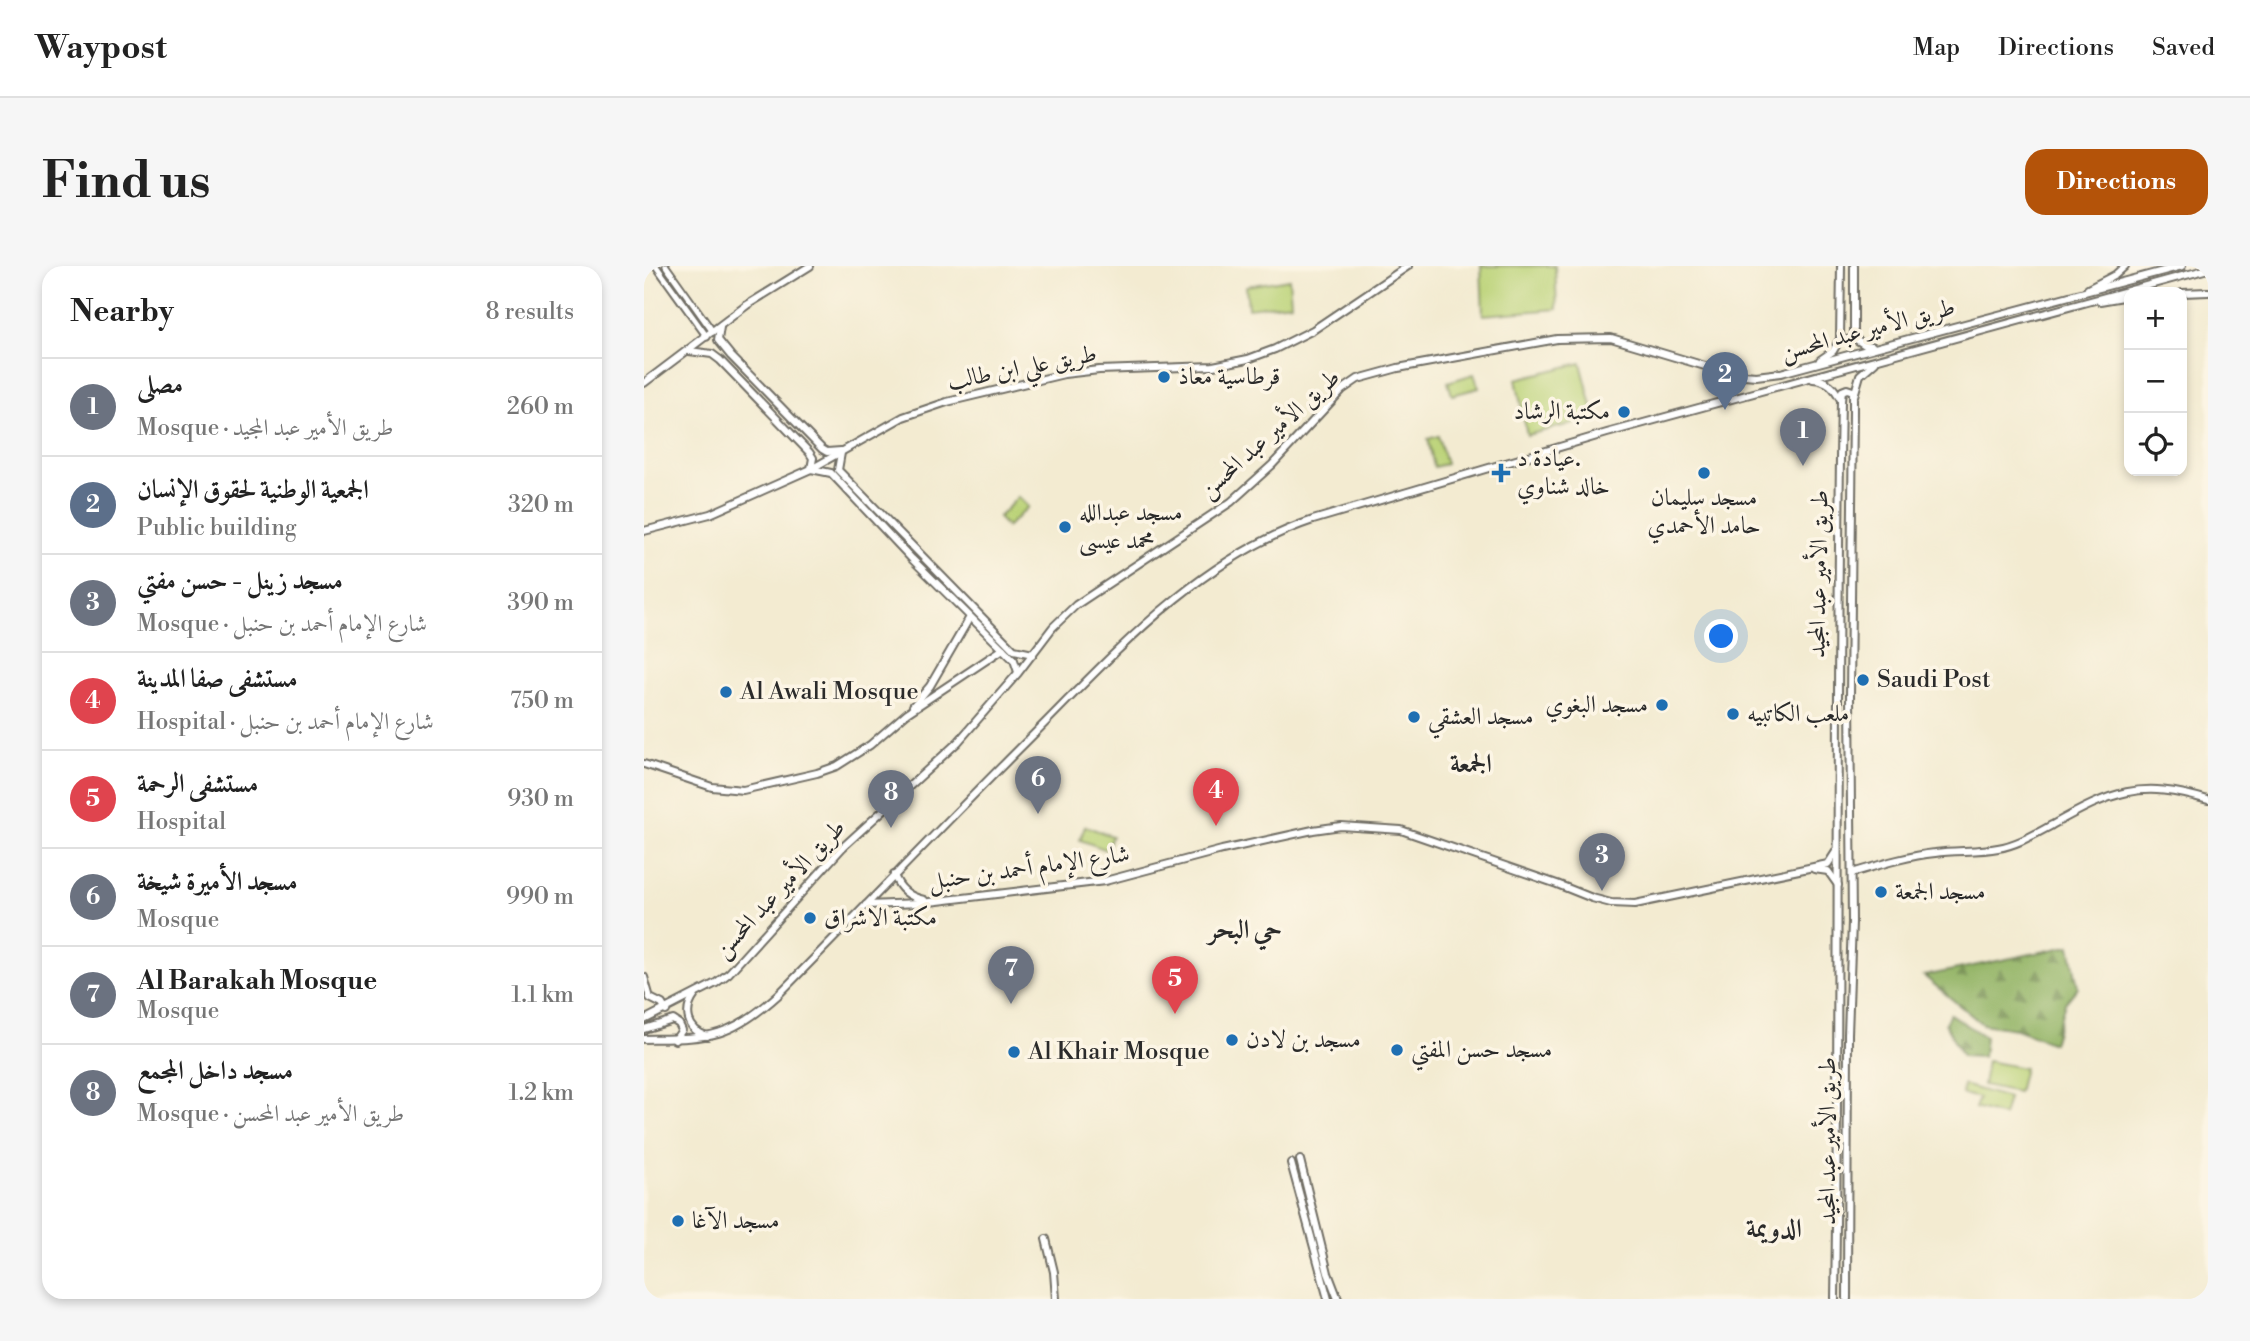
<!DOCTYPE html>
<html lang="en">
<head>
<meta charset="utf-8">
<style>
	body { margin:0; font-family:"Libre Bodoni",Amiri,serif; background:#f6f6f6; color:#222 }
	.controls { position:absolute; right:21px; top:21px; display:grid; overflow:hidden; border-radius:14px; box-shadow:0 4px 10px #0003 }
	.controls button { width:63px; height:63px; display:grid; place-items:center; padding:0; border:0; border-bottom:2px solid #e0e0e0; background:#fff; color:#222; font:35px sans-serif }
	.you { position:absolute; left:1078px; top:371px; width:24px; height:24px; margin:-18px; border:5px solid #fff; border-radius:50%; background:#1a73e8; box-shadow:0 0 0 10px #1a73e833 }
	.badge { display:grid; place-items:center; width:46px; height:46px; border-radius:50%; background:#b45309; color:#fff; font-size:23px; font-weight:700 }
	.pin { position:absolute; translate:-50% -58px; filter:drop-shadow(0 2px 4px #0008) }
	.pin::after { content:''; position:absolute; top:37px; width:24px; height:21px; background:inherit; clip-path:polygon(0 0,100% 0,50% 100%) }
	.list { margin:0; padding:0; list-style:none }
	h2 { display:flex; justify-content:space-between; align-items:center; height:91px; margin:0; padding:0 28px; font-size:30px }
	h2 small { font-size:23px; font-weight:400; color:#767676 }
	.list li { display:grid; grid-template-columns:46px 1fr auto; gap:21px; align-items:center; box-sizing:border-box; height:98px; padding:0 28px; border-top:2px solid #e0e0e0 }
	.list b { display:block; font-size:26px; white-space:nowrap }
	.list p { margin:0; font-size:23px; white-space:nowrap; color:#767676 }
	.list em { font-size:23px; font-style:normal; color:#767676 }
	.icon { flex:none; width:38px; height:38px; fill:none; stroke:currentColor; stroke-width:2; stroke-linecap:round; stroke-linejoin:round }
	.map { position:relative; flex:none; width:1564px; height:1033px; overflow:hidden; border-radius:21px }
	header { display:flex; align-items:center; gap:42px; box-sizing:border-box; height:98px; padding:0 35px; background:#fff; border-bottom:2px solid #e0e0e0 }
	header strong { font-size:33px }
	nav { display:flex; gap:38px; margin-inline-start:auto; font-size:24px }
	.intro { display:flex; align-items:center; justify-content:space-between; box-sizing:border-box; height:168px; padding:0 42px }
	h1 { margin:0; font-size:49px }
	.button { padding:18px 32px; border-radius:21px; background:#b45309; color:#fff; font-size:24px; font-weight:700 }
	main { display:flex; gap:42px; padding:0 42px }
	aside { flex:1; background:#fff; border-radius:21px; box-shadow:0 4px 10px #0003 }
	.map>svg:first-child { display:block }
</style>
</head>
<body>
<header>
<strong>Waypost</strong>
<nav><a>Map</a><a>Directions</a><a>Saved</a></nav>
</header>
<div class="intro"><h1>Find us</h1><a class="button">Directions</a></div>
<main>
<aside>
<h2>Nearby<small>8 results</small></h2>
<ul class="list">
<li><span class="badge" style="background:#6b7280">1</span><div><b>مصلى</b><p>Mosque · طريق الأمير عبد المجيد</p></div><em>260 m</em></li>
<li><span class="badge" style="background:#5c6f8a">2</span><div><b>الجمعية الوطنية لحقوق الإنسان</b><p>Public building</p></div><em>320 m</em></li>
<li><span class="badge" style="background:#6b7280">3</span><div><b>مسجد زينل - حسن مفتي</b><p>Mosque · شارع الإمام أحمد بن حنبل</p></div><em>390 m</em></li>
<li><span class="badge" style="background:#e0444e">4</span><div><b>مستشفی صفا المدینة</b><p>Hospital · شارع الإمام أحمد بن حنبل</p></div><em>750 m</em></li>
<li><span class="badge" style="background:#e0444e">5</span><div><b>مستشفى الرحمة</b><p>Hospital</p></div><em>930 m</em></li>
<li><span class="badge" style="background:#6b7280">6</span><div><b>مسجد الأميرة شيخة</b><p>Mosque</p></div><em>990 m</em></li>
<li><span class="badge" style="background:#6b7280">7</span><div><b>Al Barakah Mosque</b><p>Mosque</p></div><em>1.1 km</em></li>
<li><span class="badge" style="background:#6b7280">8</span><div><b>مسجد داخل المجمع</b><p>Mosque · طريق الأمير عبد المحسن</p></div><em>1.2 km</em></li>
</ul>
</aside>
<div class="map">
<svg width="1564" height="1033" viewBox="0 0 1564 1033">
	<defs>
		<pattern id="forest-firs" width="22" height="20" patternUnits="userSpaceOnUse" patternTransform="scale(1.75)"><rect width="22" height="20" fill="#94b568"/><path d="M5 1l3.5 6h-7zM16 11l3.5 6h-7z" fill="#799356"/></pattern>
	</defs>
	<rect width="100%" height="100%" fill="#fcf5e5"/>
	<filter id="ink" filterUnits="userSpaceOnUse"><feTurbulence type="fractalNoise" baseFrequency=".0143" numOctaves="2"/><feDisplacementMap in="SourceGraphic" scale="14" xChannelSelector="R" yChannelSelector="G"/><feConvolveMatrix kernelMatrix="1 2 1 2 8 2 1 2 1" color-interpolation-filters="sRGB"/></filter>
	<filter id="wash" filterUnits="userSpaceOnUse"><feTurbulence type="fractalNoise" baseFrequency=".00686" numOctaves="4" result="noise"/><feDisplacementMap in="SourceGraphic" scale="28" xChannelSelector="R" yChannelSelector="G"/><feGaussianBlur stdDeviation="1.57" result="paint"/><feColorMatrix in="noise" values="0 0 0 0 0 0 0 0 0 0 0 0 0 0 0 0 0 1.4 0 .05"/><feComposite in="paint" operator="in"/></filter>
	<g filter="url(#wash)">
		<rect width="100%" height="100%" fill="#f3ebd1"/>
		<g fill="#bbd378" stroke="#737f52" stroke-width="2">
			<path d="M837 0H911L913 43 839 49Z"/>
			<path d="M645 13 647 37 604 42 602 20Z"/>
			<path d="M937 97 951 152 883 169 872 113Z"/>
			<path d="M830 108 835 122 808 129 804 116Z"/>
			<path d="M794 170 802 198 790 201 784 173Z"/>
			<path d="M374 231 384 241 363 261 354 252Z"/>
			<path d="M441 560 468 570 463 584 436 574Z"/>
			<path d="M1343 795 1380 802 1374 826 1339 819Z"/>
			<path d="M1319 819 1364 832 1359 850 1331 842 1335 832 1318 828Z"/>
		</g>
		<g fill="url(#forest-firs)" stroke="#60704a" stroke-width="2">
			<path d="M1426 680 1434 721 1421 737 1409 777 1372 763 1338 758 1280 710Z"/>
			<path d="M1306 748 1341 771 1339 791 1318 790 1301 757Z"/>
		</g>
	</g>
	<g filter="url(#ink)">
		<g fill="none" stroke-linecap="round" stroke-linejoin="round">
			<defs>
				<g id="tertiary">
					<path d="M12 0 63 71"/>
					<path d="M22 0 69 66"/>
				</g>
				<g id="secondary">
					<path d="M1444 23 1471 9 1481 0"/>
					<path d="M1538 27 1564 26"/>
					<path d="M1456 35 1485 30"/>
					<path d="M76 61 74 74 87 90 178 183 183 186 197 185"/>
					<path d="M1210 72 1221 79 1228 80"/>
					<path d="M1196 73 1203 74 1210 72V0"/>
					<path d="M45 85 68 88 76 94 165 186 169 192 167 203"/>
					<path d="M1176 94 1189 85 1196 73 1197 0"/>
					<path d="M1169 113C1184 114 1190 121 1197 134"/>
					<path d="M0 117 103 39 166 0"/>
					<path d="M1210 130 1216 109 1231 96"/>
					<path d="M197 187 194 204 370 384 389 388"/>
					<path d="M167 203 187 207 268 293 370 394 374 406"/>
					<path d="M0 265 66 248 167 203 259 151 303 136 420 108 455 104 569 100 604 93 631 83 669 64 764 0"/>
					<path d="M269 440 286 420 326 351"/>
					<path d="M0 498 68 521 99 524 173 507 193 500 226 479 263 447 359 383"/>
					<path d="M1170 603 1184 605 1194 619"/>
					<path d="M1208 607C1235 599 1263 590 1291 587 1311 584 1334 586 1354 582 1373 579 1391 568 1408 559 1467 526 1496 513 1564 534"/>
					<path d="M250 609C255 623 265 631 280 634"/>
					<path d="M222 639 277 637 461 615 578 584 669 564 697 560 757 564 913 618 948 632 967 637 991 638 1184 598 1193 584"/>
					<path d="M0 711 6 732 18 738 22 745"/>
					<path d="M51 729C39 745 43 764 63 770"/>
					<path d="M0 754 72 717 85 707 199 581 314 476 374 407 409 361 432 339 587 236 628 199 698 124 714 113 754 102 913 73 967 72 1088 108 1112 110 1137 107 1538 0"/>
					<path d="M0 763 29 754 35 758 38 764 31 774"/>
					<path d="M0 773C64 772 84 774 134 729 215 647 294 564 375 483 462 397 549 294 669 254L963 167 1564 3"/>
					<path d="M656 894 684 1007 694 1033"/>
					<path d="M647 897 684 1033"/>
					<path d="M402 973 410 1006 412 1033"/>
					<path d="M1191 1033C1196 734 1191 434 1197 135L1198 125 1203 123 1209 125V145L1206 430 1208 656 1204 768 1203 1033"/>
				</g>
			</defs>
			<use href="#tertiary" stroke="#716e65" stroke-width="9"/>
			<use href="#secondary" stroke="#716e65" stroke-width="10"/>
			<use href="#tertiary" stroke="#fff" stroke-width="5"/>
			<use href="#secondary" stroke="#fff" stroke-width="6"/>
		</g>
	</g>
	<g fill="#1f6fb2" stroke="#fcf5e5" stroke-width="2.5">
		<circle cx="520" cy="111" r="7"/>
		<circle cx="980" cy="146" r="7"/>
		<path d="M853.5 196.5h7v7h7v7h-7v7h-7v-7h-7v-7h7z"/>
		<circle cx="1060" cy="207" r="7"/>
		<circle cx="421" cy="261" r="7"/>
		<circle cx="1219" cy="414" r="7"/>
		<circle cx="82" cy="426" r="7"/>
		<circle cx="1018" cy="439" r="7"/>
		<circle cx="1089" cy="448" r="7"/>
		<circle cx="770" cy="451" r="7"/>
		<circle cx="1237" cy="626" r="7"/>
		<circle cx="166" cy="652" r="7"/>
		<circle cx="588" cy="774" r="7"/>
		<circle cx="753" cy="784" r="7"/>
		<circle cx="370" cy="786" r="7"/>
		<circle cx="34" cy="955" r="7"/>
	</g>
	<g text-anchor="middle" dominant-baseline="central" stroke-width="7" stroke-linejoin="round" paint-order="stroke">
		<g font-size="24" fill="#2b2b2b" stroke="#fcf5e5">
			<text transform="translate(1224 64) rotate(-15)">طريق الأمير عبد المحسن</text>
			<text transform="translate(378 102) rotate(-11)">طريق علي ابن طالب</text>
			<text transform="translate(626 168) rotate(-42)">طريق الأمير عبد المحسن</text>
			<text transform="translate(1175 308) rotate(-89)">طريق الأمير عبد المجيد</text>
			<text transform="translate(385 602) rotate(-8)">شارع الإمام أحمد بن حنبل</text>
			<text transform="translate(136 623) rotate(-47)">طريق الأمير عبد المحسن</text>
			<text transform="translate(1184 875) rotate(-90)">طريق الأمير عبد المجيد</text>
		</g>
		<g font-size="24" fill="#2b2b2b" stroke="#fcf5e5" text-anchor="start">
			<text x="534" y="111">قرطاسية معاذ</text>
			<text x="966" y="146" text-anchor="end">مكتبة الرشاد</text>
			<text x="873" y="193">عيادة د.<tspan x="873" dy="28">خالد شناوي</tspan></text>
			<text x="1060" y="232" text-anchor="middle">مسجد سليمان<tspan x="1060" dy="28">حامد الأحمدي</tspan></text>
			<text x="435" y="247">مسجد عبدالله<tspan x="435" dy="28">محمد عيسى</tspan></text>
			<text x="1233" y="414">Saudi Post</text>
			<text x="96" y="426">Al Awali Mosque</text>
			<text x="1004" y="439" text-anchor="end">مسجد البغوي</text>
			<text x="1103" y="448">ملعب الكاتبيه</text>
			<text x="784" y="451">مسجد العشقي</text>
			<text x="1251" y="626">مسجد الجمعة</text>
			<text x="180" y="652">مكتبة الاشراق</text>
			<text x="602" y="774">مسجد بن لادن</text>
			<text x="767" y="784">مسجد حسن المفتي</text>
			<text x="384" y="786">Al Khair Mosque</text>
			<text x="48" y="955">مسجد الآغا</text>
		</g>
		<g font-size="26" font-weight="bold" fill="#2b2b2b" stroke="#fcf5e5">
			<text x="827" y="498">الجمعة</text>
			<text x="601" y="664">حي البحر</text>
			<text x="1130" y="963">الدويمة</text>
		</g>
	</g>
</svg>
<div class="controls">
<button>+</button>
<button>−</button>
<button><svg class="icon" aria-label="locate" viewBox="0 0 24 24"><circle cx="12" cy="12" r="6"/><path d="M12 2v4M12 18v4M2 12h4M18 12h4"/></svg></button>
</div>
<div class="you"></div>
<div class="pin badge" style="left:1159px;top:200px;background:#6b7280">1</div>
<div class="pin badge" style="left:1081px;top:144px;background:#5c6f8a">2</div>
<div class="pin badge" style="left:958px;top:625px;background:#6b7280">3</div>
<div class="pin badge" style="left:572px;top:560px;background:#e0444e">4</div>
<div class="pin badge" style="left:531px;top:748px;background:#e0444e">5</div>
<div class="pin badge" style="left:394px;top:548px;background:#6b7280">6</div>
<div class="pin badge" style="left:367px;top:738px;background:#6b7280">7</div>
<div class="pin badge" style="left:247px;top:562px;background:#6b7280">8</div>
</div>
</main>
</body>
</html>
